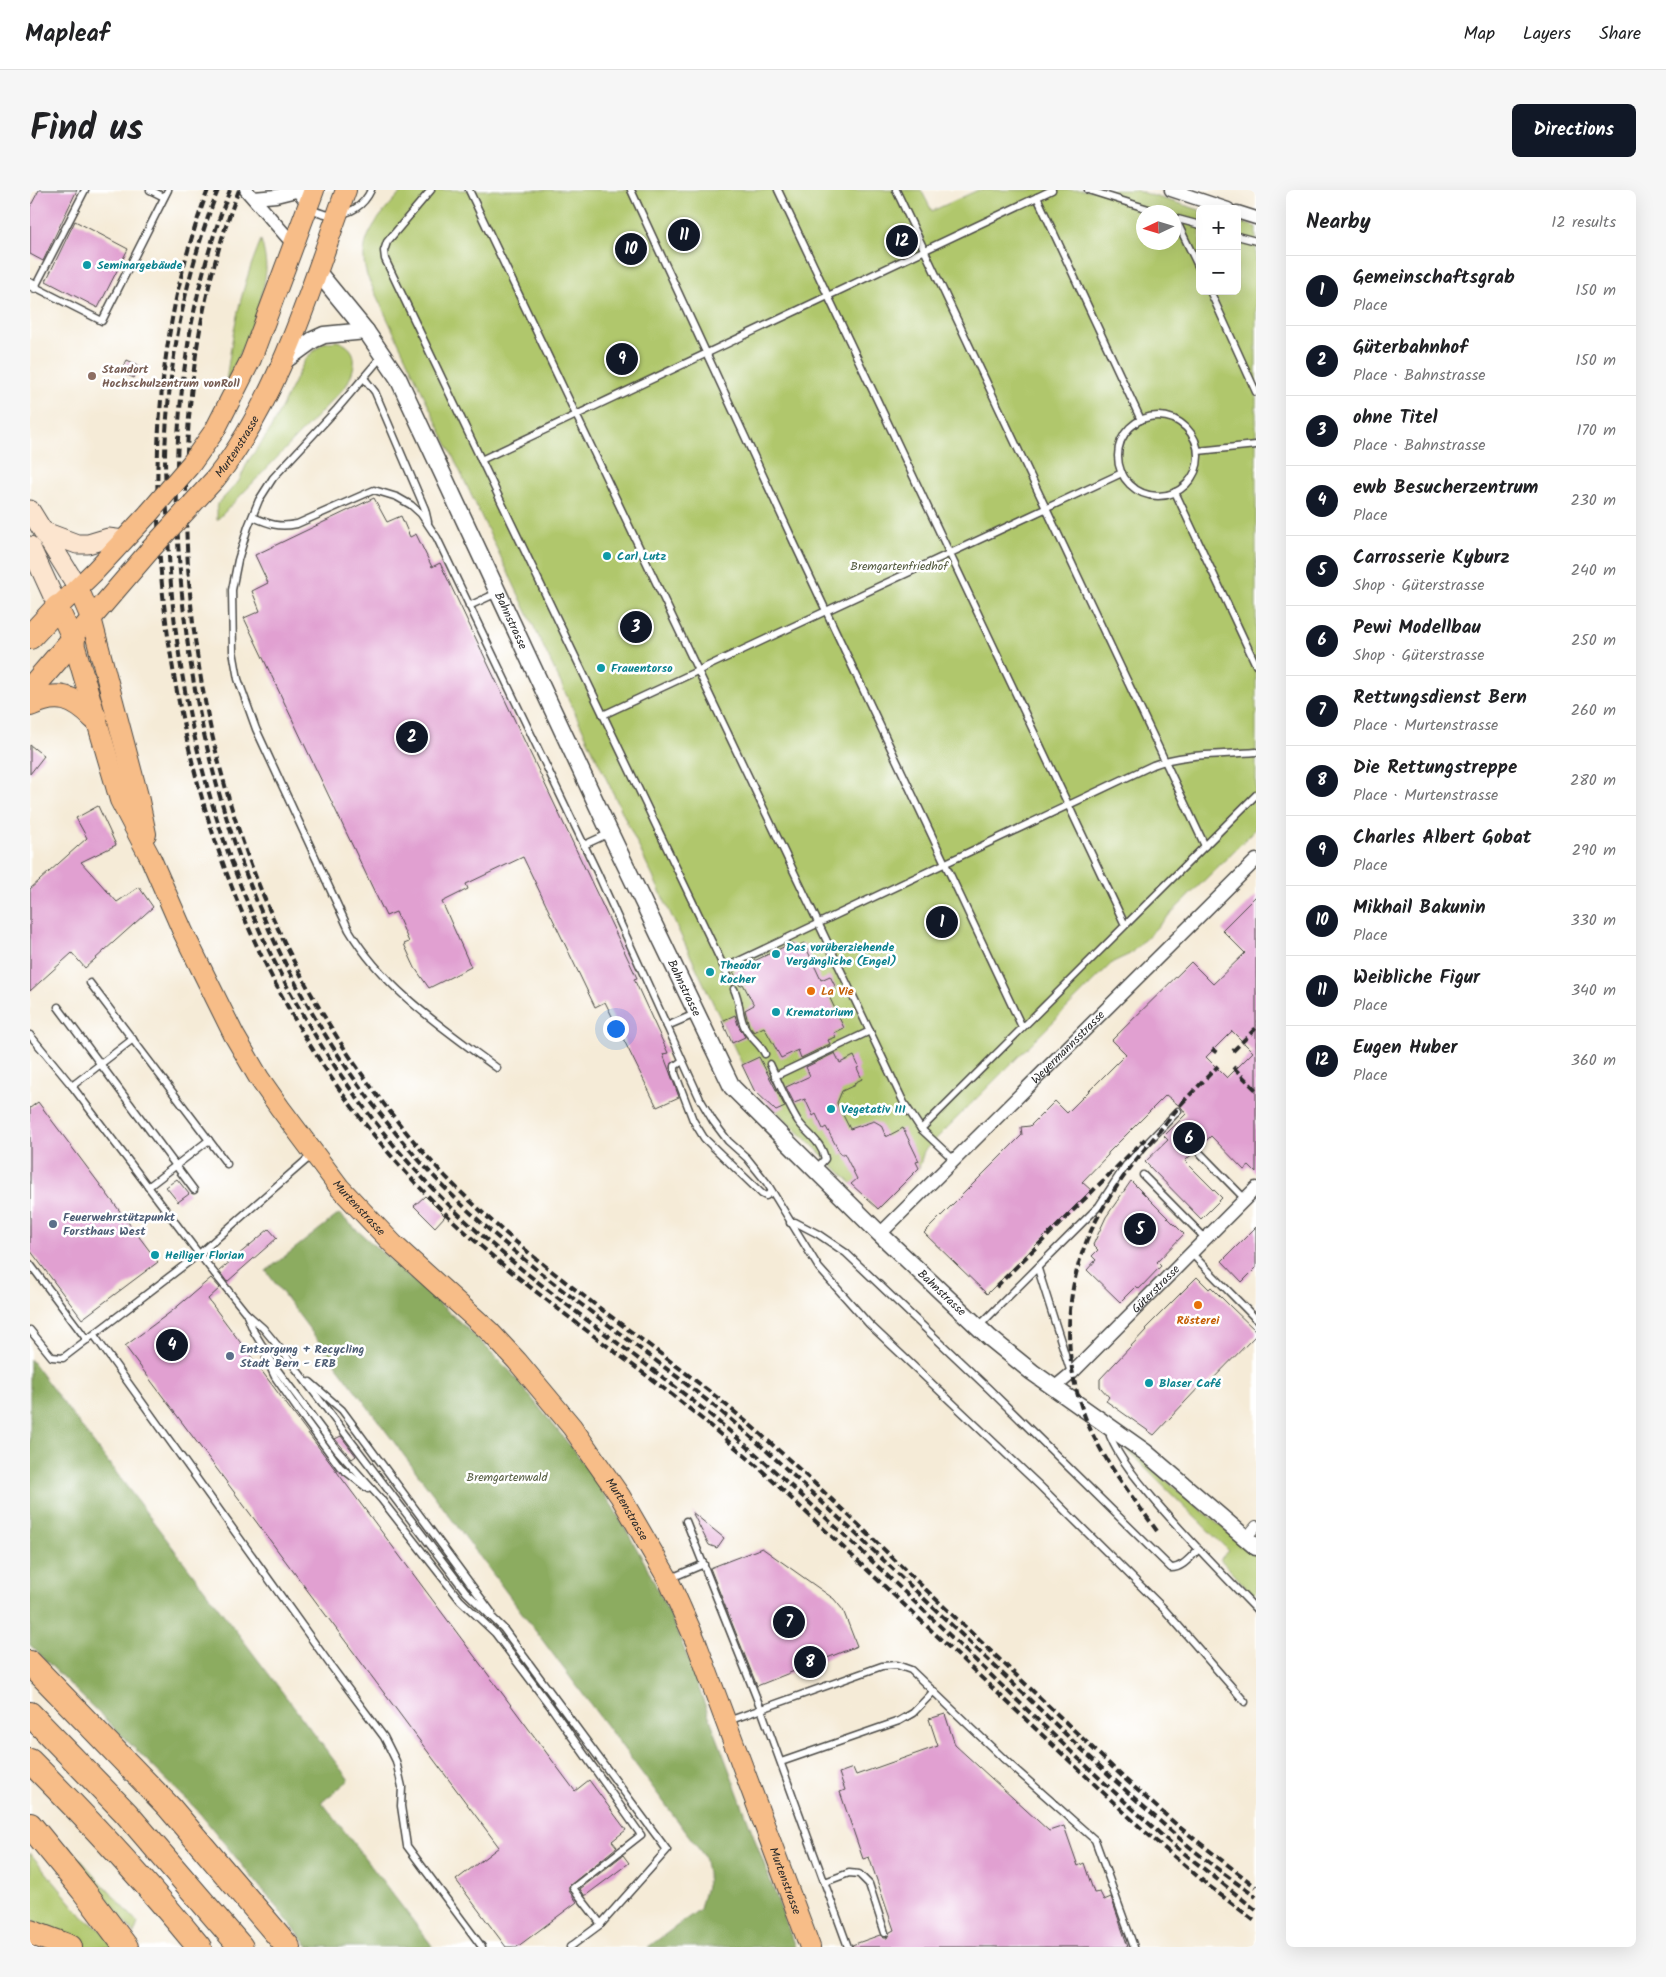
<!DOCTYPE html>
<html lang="en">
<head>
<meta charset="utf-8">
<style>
	body { margin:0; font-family:Kalam,sans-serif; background:#f6f6f6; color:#202124 }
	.controls { position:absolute; right:15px; top:15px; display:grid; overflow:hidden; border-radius:8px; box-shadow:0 5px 20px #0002 }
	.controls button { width:45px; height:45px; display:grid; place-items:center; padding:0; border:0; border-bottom:1px solid #e0e0e0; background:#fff; color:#202124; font:25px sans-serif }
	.compass { position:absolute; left:1106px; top:15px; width:45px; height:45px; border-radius:50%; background:#fff; box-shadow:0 5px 20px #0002; rotate:266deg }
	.you { position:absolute; left:585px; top:838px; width:18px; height:18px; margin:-12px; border:4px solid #fff; border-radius:50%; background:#1a73e8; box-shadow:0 0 0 8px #1a73e833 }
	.badge { display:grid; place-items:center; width:32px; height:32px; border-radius:50%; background:#111827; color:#fff; font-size:16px; font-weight:700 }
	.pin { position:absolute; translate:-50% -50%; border:2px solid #fff; box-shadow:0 1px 5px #0006 }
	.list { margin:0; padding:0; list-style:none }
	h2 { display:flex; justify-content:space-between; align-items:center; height:65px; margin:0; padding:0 20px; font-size:21px }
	h2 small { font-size:16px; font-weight:400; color:#757577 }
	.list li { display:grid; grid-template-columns:32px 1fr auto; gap:15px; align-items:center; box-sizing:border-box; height:70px; padding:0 20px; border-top:1px solid #e0e0e0 }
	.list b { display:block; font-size:19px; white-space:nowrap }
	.list p { margin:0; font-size:16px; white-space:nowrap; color:#757577 }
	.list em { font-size:16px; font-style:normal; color:#757577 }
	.map { position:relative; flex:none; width:1226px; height:1757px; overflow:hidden; border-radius:8px }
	header { display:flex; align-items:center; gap:30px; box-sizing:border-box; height:70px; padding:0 25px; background:#fff; border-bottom:1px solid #e0e0e0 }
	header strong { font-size:24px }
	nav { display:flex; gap:28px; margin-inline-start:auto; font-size:18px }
	.intro { display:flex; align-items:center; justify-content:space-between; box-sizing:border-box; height:120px; padding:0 30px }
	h1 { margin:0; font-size:35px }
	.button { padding:12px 22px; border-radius:8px; background:#111827; color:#fff; font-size:18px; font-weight:700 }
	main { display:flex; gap:30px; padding:0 30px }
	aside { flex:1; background:#fff; border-radius:8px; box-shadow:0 5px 20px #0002 }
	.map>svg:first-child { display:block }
</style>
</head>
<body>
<header>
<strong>Mapleaf</strong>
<nav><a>Map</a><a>Layers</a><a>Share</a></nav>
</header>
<div class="intro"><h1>Find us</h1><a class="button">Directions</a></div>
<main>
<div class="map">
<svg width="1226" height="1757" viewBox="0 0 1226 1757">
	<rect width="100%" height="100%" fill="#fff"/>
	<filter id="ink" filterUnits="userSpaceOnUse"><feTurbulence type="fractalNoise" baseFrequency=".02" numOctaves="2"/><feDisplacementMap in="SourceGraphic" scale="10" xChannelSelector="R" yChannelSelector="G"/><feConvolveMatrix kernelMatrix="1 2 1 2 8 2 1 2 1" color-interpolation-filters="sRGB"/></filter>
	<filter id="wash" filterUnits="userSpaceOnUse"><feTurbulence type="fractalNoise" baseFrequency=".0096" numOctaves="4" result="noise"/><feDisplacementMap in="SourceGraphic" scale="20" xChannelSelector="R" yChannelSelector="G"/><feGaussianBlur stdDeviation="1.12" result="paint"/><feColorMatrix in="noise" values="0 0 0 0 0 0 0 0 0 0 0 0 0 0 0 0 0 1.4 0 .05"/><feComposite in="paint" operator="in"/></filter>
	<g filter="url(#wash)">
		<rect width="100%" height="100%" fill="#f5ebd7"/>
		<g fill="#b0c76c" stroke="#6e794c" fill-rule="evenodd">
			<path d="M373 0H891L902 21 948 0H1104L1170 20V101H1207V31L1226 37V639L1100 764 1083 772 894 961 889 978 848 1019 724 899 337 86C325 47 350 27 373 0ZM1114 22H1144V52H1114Z"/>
			<path d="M231 50C234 60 236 70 236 80 234 112 210 164 196 193 202 143 211 97 231 50Z"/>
			<path d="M307 151C332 159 325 179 316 196L187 330V315L209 291 218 271 239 242 276 168 293 153Z"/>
			<path d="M1093 1254 1226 1366V1402L1223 1405 1190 1369 1199 1361 1092 1255Z"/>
			<path d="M37 1655 108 1733 104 1744Z"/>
			<path d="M0 1663 53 1727 73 1742 84 1757H57L7 1735 0 1725Z"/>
		</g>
		<g fill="#8cac60" stroke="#5c6c46">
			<path d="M309 1024 441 1142 479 1180 546 1263 583 1317 616 1375 649 1445 765 1757H618L670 1719 678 1688 674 1666 236 1081Z"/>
			<path d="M0 1169 319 1590 292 1612 403 1757H279L167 1620 0 1455Z"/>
		</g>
		<g id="blocks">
			<g fill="#e1a0d1" fill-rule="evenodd">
				<path d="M9 0H47L13 71 0 64V17Z"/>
				<path d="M45 31 98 59 68 118 16 91Z"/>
				<path d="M97 170 110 176 104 188 91 182Z"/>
				<path d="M344 308 357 332 371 326 380 347 386 344 402 377 410 373 607 788 604 789 638 863 633 864 649 907 627 917 575 812 565 817 493 667 436 694 438 699 412 712 441 777 399 798 385 778 374 754 379 752 366 722 356 726 214 428 230 421 222 401 238 393 225 365Z"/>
				<path d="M0 555 14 566 0 584Z"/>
				<path d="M68 616 86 655 51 672 87 712 109 697 123 717 55 778 42 763 0 801V699L57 648 46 628Z"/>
				<path d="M1226 706V983L1219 976 1214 980 1181 946 1155 971 1192 1008 1171 1029 1115 972 1138 950 1134 946 1156 924 1152 918 1136 905 1078 963V965L1052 992 1061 1000 957 1104 894 1043 992 945 991 937 1000 936 1025 911 1037 923 1096 864 1082 850 1161 772 1183 794 1215 763 1192 740ZM1202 841 1223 862 1197 888 1176 867Z"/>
				<path d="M762 753 764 758 774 753 791 790 800 786 806 798 797 802 814 838 804 843 806 847 798 850 800 854 771 868 768 860 751 868 734 837 724 842 719 836 715 820 724 815 713 794 710 796 703 781Z"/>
				<path d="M705 825 708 835 715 847 702 853 692 831Z"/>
				<path d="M805 863 810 873 824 866 829 877 827 878 832 889 824 893 825 895 812 901 807 913 820 939 844 931 851 935 856 947 873 938 889 971 886 972 889 978 848 1019 821 994 827 989 814 963 811 965 796 937 793 939 786 924 783 926 775 909 764 913 756 897 780 886 776 877Z"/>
				<path d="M729 867 755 917 746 921 724 900 712 875Z"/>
				<path d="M8 912 128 1072 52 1129 0 1060V918Z"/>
				<path d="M147 989 159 1004 148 1012 136 997Z"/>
				<path d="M1101 991 1154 1044 1127 1072 1131 1076 1109 1099 1106 1096 1090 1112 1057 1080 1066 1070 1062 1066 1068 1060 1063 1055 1076 1027Z"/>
				<path d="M395 1006 415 1026 405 1037 384 1016Z"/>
				<path d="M1226 1037V1078L1212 1092 1192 1071Z"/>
				<path d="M239 1039 247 1048 197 1092 189 1081Z"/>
				<path d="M1167 1087 1179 1099 1181 1097 1200 1116 1226 1141V1145L1174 1198 1171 1195 1124 1245 1076 1211 1079 1207 1070 1197V1189L1116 1140 1115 1139Z"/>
				<path d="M181 1088 190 1098 178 1109 545 1601 559 1590 596 1640 582 1651 587 1657 539 1696V1701L547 1712 487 1757H476L426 1690 469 1657 95 1156 142 1121Z"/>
				<path d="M311 1246 326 1266 322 1269 305 1249Z"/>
				<path d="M662 1322 694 1348 687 1358 679 1355Z"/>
				<path d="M732 1358 804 1409 813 1420 827 1456 727 1496 680 1378Z"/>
				<path d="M915 1524 925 1555 1019 1641 1034 1636 1048 1676 1054 1673 1064 1703 1070 1702 1074 1710 1081 1707 1098 1757H823L822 1755 850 1745 854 1748H857L860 1742 864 1740 839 1667 833 1669 810 1602 815 1600 809 1583 823 1578 826 1585 908 1556 899 1529Z"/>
				<path d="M593 1665 599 1673 555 1706 550 1699Z"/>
			</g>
		</g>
	</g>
	<g filter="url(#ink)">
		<use href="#blocks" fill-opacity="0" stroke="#494845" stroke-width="1"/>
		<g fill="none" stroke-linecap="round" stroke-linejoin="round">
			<defs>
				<g id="service">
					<path d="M55 0 5 97 72 131 138 0"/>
					<path d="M120 0 134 7"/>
					<path d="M401 0 357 52 354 61 355 69 699 788"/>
					<path d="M439 0 874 913 891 939 924 970"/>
					<path d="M601 0 766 357 992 837"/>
					<path d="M748 0 1095 735"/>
					<path d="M866 0 1175 656"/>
					<path d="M1058 0 1128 22"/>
					<path d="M265 1C282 33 326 33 341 0"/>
					<path d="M1007 7 1111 230"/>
					<path d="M1144 28 1170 35"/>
					<path d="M1145 28 1170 80"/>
					<path d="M1207 46 1226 51"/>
					<path d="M1180 101 1226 202"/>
					<path d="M352 166 307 219 243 288 229 310 218 337 208 370 202 400 203 461 208 489 226 539 319 740C354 799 413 838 467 878"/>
					<path d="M334 188 345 202 395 319 398 332"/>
					<circle cx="1128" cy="266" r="40"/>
					<path d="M1168 261 1226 255"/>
					<path d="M451 270 1022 0"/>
					<path d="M1145 302 1226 475"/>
					<path d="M223 327C239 334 249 338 267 334L344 300 367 307 381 315 391 324 407 348 568 684 670 909 683 931 698 951 717 968 737 993 789 1078 839 1134 1010 1296 1133 1418 1215 1512"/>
					<path d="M439 416 467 403"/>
					<path d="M573 525 1092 283"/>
					<path d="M554 655 580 643"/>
					<path d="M694 778 1123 575C1154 563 1192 565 1226 562"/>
					<path d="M60 793 197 974"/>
					<path d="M704 799C711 814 708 824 715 838 720 848 730 853 735 864"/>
					<path d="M28 817 164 1000"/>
					<path d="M637 836 665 824"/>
					<path d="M0 845 42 896 169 1064 216 1123"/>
					<path d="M652 871 645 876V883L663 930 674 948 732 1004 736 1006 742 1002"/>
					<path d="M740 874C749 893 757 913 768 931 777 944 792 952 795 969L786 979"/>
					<path d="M745 886 840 841"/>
					<path d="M42 896 103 849"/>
					<path d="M891 939 1226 605"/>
					<path d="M1171 964 1215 1009"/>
					<path d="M1113 985 1175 1048"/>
					<path d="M118 997 179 950"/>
					<path d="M760 1033 765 1032 788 1044 816 1063 959 1199 1141 1378C1153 1378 1161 1366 1169 1359"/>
					<path d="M1161 1063 1226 1129"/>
					<path d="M0 1074 57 1150"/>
					<path d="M1008 1079 1041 1183"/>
					<path d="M216 1123 233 1138 257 1167 436 1402 473 1438 637 1660 571 1734 543 1698 611 1645 523 1520 465 1443 430 1410 351 1309 307 1260 246 1178 224 1142Z"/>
					<path d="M949 1136 1069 1016 1096 975 1148 921"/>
					<path d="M0 1140 22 1167 33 1168 169 1064 282 965"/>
					<path d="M64 1145 301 1476 354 1547 366 1571 372 1597 371 1616 377 1656 452 1757"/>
					<path d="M236 1168 245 1187 268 1220 310 1277 338 1299"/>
					<path d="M280 1192 312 1220 462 1423"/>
					<path d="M1083 1241 1080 1246C1090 1270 1109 1292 1126 1312 1158 1349 1192 1384 1226 1419"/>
					<path d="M656 1331 731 1519 818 1757"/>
					<path d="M641 1388 674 1374"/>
					<path d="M698 1531 852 1476 867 1475 881 1480 975 1570 1065 1650 1104 1757"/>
					<path d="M751 1572 869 1531 883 1523 904 1501"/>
					<path d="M795 1692 819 1683 829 1684 839 1694 855 1743"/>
					<path d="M540 1757 571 1734"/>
				</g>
				<g id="pedestrian">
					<path d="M0 94 5 97"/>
					<path d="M1216 1348 1226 1336"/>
				</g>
				<g id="minor">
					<path d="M216 0 264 55"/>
					<path d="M1141 0 1198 19"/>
					<path d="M224 8 246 6 270 0"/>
					<path d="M1207 22 1226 28"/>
					<path id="s1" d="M850 1044 1226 670"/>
					<path id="s2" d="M1024 1198 1042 1183 1226 998"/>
				</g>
				<g id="tertiary">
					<path id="s3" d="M287 81 336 141 368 188 581 645 702 897 850 1044 960 1148 1002 1182 1115 1262 1226 1357"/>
					<path d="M250 174 283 150 294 145 336 141"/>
				</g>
				<g id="secondary">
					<path d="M0 320 48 398"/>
					<path d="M15 342 47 354H58L78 348 94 350"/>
					<path d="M0 356 28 417"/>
				</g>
				<g id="primary">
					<path d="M185 240 221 169 284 0"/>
					<path id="s4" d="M186 288C250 206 281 97 316 0"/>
					<path id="s5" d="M119 323 65 381 28 417 43 450 90 610 121 669 153 742 204 845 229 888 250 918 310 998 364 1055 460 1142 487 1171 542 1237 590 1306 638 1389 666 1452 780 1757"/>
					<path d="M48 398 61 428 108 606 116 644"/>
					<path d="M54 437 120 360"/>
				</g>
				<g id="motorway">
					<path d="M0 447 28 417"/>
					<path d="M0 500 43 450"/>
					<path d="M0 514C28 501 44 507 65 528"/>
					<path d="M0 1473 139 1617 258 1757"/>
					<path d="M0 1524 96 1623 211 1757"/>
					<path d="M0 1571C59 1630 116 1692 169 1757"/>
					<path d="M0 1635 53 1700 96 1757"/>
					<path d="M0 1742 40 1757"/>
				</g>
			</defs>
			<use href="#service" stroke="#494845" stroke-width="9"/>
			<use href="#pedestrian" stroke="#494845" stroke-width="12"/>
			<use href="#minor" stroke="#494845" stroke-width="15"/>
			<use href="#tertiary" stroke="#494845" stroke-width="19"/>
			<use href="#secondary" stroke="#494845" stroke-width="21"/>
			<use href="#primary" stroke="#494845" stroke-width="22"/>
			<use href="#motorway" stroke="#494845" stroke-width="26"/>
			<use href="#service" stroke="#fff" stroke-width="6"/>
			<use href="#pedestrian" stroke="#fff" stroke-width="10"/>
			<use href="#minor" stroke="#fff" stroke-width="12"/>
			<use href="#tertiary" stroke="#fff" stroke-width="16"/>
			<use href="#secondary" stroke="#fce5cf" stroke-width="19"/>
			<use href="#primary" stroke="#f7bd88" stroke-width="20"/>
			<use href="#motorway" stroke="#f7bd88" stroke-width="24"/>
			<g stroke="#2b2b2b" stroke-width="4" stroke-dasharray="8 4" stroke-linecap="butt">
				<path d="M178 0C130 126 120 261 132 395 154 623 237 842 399 1007 473 1083 562 1143 646 1208 674 1230 700 1253 727 1276L1113 1640 1179 1696 1226 1732"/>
				<path d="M188 0C155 84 138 175 135 264 135 291 137 318 138 345 147 586 235 823 403 999 499 1098 619 1168 721 1260 849 1373 968 1495 1093 1610L1136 1649 1226 1720"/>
				<path d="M200 0C151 124 139 261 151 393 170 619 254 832 413 996 512 1097 635 1168 739 1263 827 1344 912 1426 998 1508 1045 1553 1092 1598 1141 1641 1168 1665 1197 1686 1226 1707"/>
				<path d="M209 0C171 96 157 197 156 300 154 555 239 799 415 986 511 1086 633 1157 736 1249 783 1291 828 1334 873 1378 947 1448 1021 1518 1095 1589L1148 1636 1226 1697"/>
				<path d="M1182 859 1187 863"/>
				<path d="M1203 861 1226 838"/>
				<path d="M1203 877 1226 900"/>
				<path d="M1151 914 1188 876"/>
				<path d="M966 1097 1115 949"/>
				<path d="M1127 1341C1105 1310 1079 1278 1062 1243 1028 1172 1032 1087 1073 1018 1096 979 1127 945 1155 909"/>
			</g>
			<defs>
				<g id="primary-bridge">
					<path d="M119 323 161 274 185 240"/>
					<path d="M120 360 186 288"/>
				</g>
			</defs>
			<use href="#primary-bridge" stroke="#494845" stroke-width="22" stroke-linecap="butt"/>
			<use href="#primary-bridge" stroke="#f7bd88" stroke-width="20"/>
		</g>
	</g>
	<g fill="#0f9aa8" stroke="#fff" stroke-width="2">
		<circle cx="57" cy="75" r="5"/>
		<circle cx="577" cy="366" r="5"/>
		<circle cx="571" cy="478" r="5"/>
		<circle cx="746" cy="764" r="5"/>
		<circle cx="680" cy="782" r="5"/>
		<circle cx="746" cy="822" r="5"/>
		<circle cx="801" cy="919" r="5"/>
		<circle cx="125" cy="1065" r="5"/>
		<circle cx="1119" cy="1193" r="5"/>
	</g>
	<circle fill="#8d6e63" stroke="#fff" stroke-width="2" cx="62" cy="186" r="5"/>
	<g fill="#e8710a" stroke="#fff" stroke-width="2">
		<circle cx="781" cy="801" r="5"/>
		<circle cx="1168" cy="1115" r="5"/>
	</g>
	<g fill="#5c6f8a" stroke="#fff" stroke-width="2">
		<circle cx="23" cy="1034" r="5"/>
		<circle cx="200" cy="1166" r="5"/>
	</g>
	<g text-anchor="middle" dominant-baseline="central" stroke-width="5" stroke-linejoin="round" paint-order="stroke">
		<g font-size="12" font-weight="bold" fill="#0d838f" stroke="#fff" text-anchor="start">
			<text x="67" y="75">Seminargebäude</text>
			<text x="587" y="366">Carl Lutz</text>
			<text x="581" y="478">Frauentorso</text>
			<text x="756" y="757">Das vorüberziehende<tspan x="756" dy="14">Vergängliche (Engel)</tspan></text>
			<text x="690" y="775">Theodor<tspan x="690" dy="14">Kocher</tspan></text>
			<text x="756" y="822">Krematorium</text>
			<text x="811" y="919">Vegetativ III</text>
			<text x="135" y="1065">Heiliger Florian</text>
			<text x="1129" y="1193">Blaser Café</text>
		</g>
		<g font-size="12" font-weight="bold" fill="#785e54" stroke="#fff" text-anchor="start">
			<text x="72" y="179">Standort<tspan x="72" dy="14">Hochschulzentrum vonRoll</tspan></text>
		</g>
		<g font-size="12" fill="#2b2b2b" stroke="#fff">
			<text stroke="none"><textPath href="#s4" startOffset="38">Murtenstrasse</textPath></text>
			<text stroke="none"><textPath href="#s3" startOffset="402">Bahnstrasse</textPath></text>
			<text stroke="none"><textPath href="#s3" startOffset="808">Bahnstrasse</textPath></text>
			<text stroke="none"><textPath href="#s1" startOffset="265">Weyermannsstrasse</textPath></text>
			<text stroke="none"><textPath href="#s5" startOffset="809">Murtenstrasse</textPath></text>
			<text stroke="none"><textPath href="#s2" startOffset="142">Güterstrasse</textPath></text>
			<text stroke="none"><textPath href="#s3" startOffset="1212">Bahnstrasse</textPath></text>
			<text stroke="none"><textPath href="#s5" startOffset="1214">Murtenstrasse</textPath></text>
			<text stroke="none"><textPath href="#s5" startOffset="1619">Murtenstrasse</textPath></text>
		</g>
		<g font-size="12" fill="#535a3e" stroke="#fff">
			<text x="869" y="376">Bremgartenfriedhof</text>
			<text x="477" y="1287">Bremgartenwald</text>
		</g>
		<g font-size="12" font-weight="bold" fill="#c56008" stroke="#fff" text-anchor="start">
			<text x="791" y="801">La Vie</text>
			<text x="1168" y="1130" text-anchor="middle">Rösterei</text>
		</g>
		<g font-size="12" font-weight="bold" fill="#4e5e75" stroke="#fff" text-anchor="start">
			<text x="33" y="1027">Feuerwehrstützpunkt<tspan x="33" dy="14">Forsthaus West</tspan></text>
			<text x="210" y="1159">Entsorgung + Recycling<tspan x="210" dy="14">Stadt Bern - ERB</tspan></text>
		</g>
	</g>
</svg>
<div class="controls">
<button>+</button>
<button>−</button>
</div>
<svg class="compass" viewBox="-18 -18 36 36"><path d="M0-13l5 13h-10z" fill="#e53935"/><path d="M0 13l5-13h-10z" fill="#757577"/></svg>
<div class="you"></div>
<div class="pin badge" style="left:912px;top:732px">1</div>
<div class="pin badge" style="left:382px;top:547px">2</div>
<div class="pin badge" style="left:606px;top:437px">3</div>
<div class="pin badge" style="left:142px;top:1155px">4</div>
<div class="pin badge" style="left:1110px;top:1039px">5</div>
<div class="pin badge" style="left:1159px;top:948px">6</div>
<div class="pin badge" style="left:759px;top:1432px">7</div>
<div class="pin badge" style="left:780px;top:1472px">8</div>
<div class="pin badge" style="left:592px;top:169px">9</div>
<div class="pin badge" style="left:601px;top:59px">10</div>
<div class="pin badge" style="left:654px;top:45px">11</div>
<div class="pin badge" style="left:872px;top:51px">12</div>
</div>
<aside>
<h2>Nearby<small>12 results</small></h2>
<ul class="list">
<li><span class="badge">1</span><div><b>Gemeinschaftsgrab</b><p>Place</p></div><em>150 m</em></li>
<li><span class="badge">2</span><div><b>Güterbahnhof</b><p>Place · Bahnstrasse</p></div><em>150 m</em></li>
<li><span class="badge">3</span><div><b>ohne Titel</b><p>Place · Bahnstrasse</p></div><em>170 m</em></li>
<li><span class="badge">4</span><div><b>ewb Besucherzentrum</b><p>Place</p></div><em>230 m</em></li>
<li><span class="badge">5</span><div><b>Carrosserie Kyburz</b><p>Shop · Güterstrasse</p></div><em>240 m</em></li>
<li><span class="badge">6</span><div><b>Pewi Modellbau</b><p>Shop · Güterstrasse</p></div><em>250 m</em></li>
<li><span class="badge">7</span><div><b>Rettungsdienst Bern</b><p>Place · Murtenstrasse</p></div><em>260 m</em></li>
<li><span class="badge">8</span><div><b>Die Rettungstreppe</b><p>Place · Murtenstrasse</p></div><em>280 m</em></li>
<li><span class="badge">9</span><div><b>Charles Albert Gobat</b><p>Place</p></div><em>290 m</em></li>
<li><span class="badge">10</span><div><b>Mikhail Bakunin</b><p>Place</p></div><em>330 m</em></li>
<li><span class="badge">11</span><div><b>Weibliche Figur</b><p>Place</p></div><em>340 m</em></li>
<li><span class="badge">12</span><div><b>Eugen Huber</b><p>Place</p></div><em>360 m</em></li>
</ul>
</aside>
</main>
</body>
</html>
